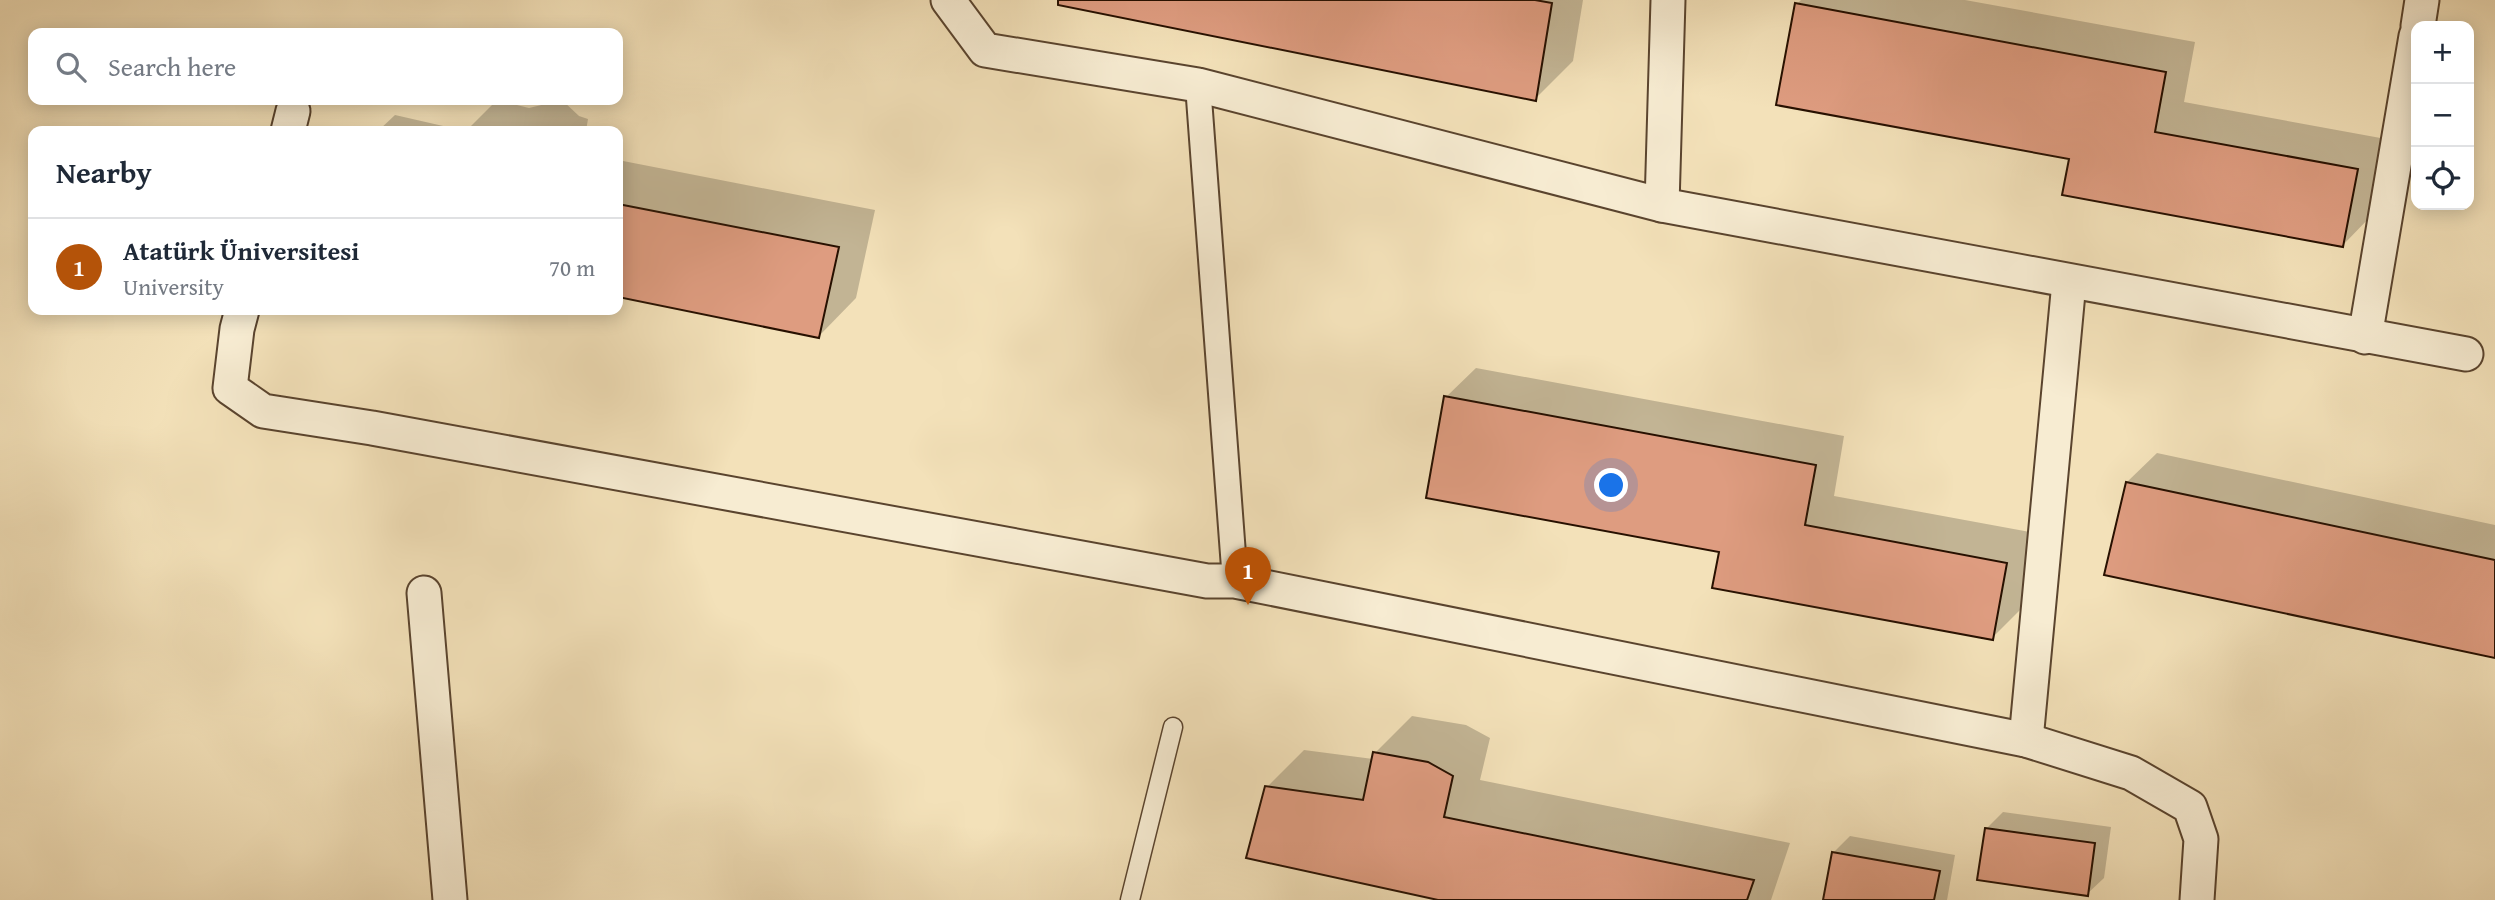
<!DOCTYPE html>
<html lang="en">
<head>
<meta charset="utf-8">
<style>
	body { margin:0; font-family:"Gentium Book Plus",serif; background:#f2f2f3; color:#1f2937 }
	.controls { position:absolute; right:21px; top:21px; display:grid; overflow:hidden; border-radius:14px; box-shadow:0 4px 18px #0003 }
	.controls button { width:63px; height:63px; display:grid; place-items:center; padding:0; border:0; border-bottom:2px solid #e0e1e3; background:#fff; color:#1f2937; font:35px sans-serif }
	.you { position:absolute; left:1612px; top:486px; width:24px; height:24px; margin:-18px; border:5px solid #fff; border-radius:50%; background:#1a73e8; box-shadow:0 0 0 10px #1a73e833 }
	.badge { display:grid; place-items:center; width:46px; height:46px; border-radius:50%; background:#b45309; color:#fff; font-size:23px; font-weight:700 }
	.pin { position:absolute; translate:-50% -58px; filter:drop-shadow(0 2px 4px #0008) }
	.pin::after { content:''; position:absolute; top:37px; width:24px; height:21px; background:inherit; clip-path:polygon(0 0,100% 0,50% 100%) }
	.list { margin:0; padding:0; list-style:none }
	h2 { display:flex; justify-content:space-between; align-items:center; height:91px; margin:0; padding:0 28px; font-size:30px }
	h2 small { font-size:23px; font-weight:400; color:#747a83 }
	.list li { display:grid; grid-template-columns:46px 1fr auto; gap:21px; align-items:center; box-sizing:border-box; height:98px; padding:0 28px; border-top:2px solid #e0e1e3 }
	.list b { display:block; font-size:26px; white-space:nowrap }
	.list p { margin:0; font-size:23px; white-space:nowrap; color:#747a83 }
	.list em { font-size:23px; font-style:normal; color:#747a83 }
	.icon { flex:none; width:38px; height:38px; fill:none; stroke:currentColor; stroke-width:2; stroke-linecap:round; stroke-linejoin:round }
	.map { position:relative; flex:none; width:2495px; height:900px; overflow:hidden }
	.search { position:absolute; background:#fff; box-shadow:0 4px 18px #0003; left:28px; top:28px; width:595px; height:77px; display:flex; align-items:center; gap:18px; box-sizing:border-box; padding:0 24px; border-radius:14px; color:#747a83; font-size:26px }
	.panel { position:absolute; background:#fff; box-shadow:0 4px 18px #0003; left:28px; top:126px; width:595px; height:189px; border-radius:14px }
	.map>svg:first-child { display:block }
</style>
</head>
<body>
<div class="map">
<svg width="2495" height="900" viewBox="0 0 2495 900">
	<rect width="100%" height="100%" fill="#f3e1b9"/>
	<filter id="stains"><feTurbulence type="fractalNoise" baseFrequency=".00286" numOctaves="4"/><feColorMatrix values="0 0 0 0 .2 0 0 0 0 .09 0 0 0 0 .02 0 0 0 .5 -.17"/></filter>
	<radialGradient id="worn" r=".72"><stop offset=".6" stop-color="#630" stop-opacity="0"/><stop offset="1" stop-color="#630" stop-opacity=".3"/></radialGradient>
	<g fill="#0003">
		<path d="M1060 0H1583L1573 61 1535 99Z"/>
		<path d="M1801 0H1965L2195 42 2184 102 2386 139 2372 215 2343 245 2071 158 1797 4Z"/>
		<path d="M497 100 529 108 562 100 579 116 588 119 586 131H466Z"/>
		<path d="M395 115 465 131H378Z"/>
		<path d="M618 160 875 210 856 298 819 336 618 295Z"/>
		<path d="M1476 368 1844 436 1834 496 2036 533 2022 608 1992 638 1721 551 1446 397Z"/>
		<path d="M2157 453 2495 525V657L2127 482Z"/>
		<path d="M1412 716 1466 725 1490 738 1480 780 1790 843 1771 900H1446L1267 787 1304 750 1373 759 1375 753Z"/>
		<path d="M2003 812 2111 827 2104 878 2087 894 1987 828Z"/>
		<path d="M1850 836 1955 855 1947 900H1825L1834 852Z"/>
	</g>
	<g fill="#de9c80" stroke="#271000" stroke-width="2">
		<path d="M1058 0H1535L1552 3 1536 101 1058 5Z"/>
		<path d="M1795 3 2166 72 2155 132 2358 169 2343 247 2062 195 2069 159 1776 105Z"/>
		<path d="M618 204 839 247 819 338 618 297Z"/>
		<path d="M1444 396 1816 465 1805 525 2007 563 1993 640 1712 588 1719 552 1426 498Z"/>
		<path d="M2126 482 2495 560V658L2104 575Z"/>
		<path d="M1373 752 1428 762 1453 776 1444 817 1754 880 1747 900H1438L1246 858 1265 786 1363 800Z"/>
		<path d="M1985 828 2095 843 2088 896 1977 880Z"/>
		<path d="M1832 852 1940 871 1934 900H1823Z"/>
	</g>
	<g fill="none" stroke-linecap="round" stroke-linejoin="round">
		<defs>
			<path id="service" d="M1130 900 1173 727"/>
			<path id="pedestrian" d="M1198 85 1235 581"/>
			<g id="minor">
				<path d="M948 0 985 50 1198 85 1662 205 2466 354"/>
				<path d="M2418 26 2422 0"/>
				<path d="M288 131 293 111"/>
				<path d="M1662 205 1668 0"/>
				<path d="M242 310 237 329 230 388 263 411 372 428 1207 581H1235L2026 740 2131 773 2190 807 2201 839 2197 900"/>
				<path d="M2365 337 2416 36"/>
				<path d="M424 593 450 900"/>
				<path d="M2026 740 2069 282"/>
			</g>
		</defs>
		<use href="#service" stroke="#5a442e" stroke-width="21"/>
		<use href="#pedestrian" stroke="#5a442e" stroke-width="28"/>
		<use href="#minor" stroke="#5a442e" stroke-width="37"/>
		<use href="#service" stroke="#f7ecd2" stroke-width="18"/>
		<use href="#pedestrian" stroke="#f7ecd2" stroke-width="24"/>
		<use href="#minor" stroke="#f7ecd2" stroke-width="33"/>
	</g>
	<rect width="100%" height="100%" filter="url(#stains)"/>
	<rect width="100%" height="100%" fill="url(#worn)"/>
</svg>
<div class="controls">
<button>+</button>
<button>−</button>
<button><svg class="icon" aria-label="locate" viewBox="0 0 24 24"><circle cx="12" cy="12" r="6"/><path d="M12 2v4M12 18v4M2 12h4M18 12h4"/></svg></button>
</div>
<div class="you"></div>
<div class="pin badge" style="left:1248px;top:605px">1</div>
<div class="search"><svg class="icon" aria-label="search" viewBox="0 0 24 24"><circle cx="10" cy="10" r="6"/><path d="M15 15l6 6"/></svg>Search here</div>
<section class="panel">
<h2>Nearby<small></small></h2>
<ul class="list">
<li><span class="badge">1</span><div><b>Atatürk Üniversitesi</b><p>University</p></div><em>70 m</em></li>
</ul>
</section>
</div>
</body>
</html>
